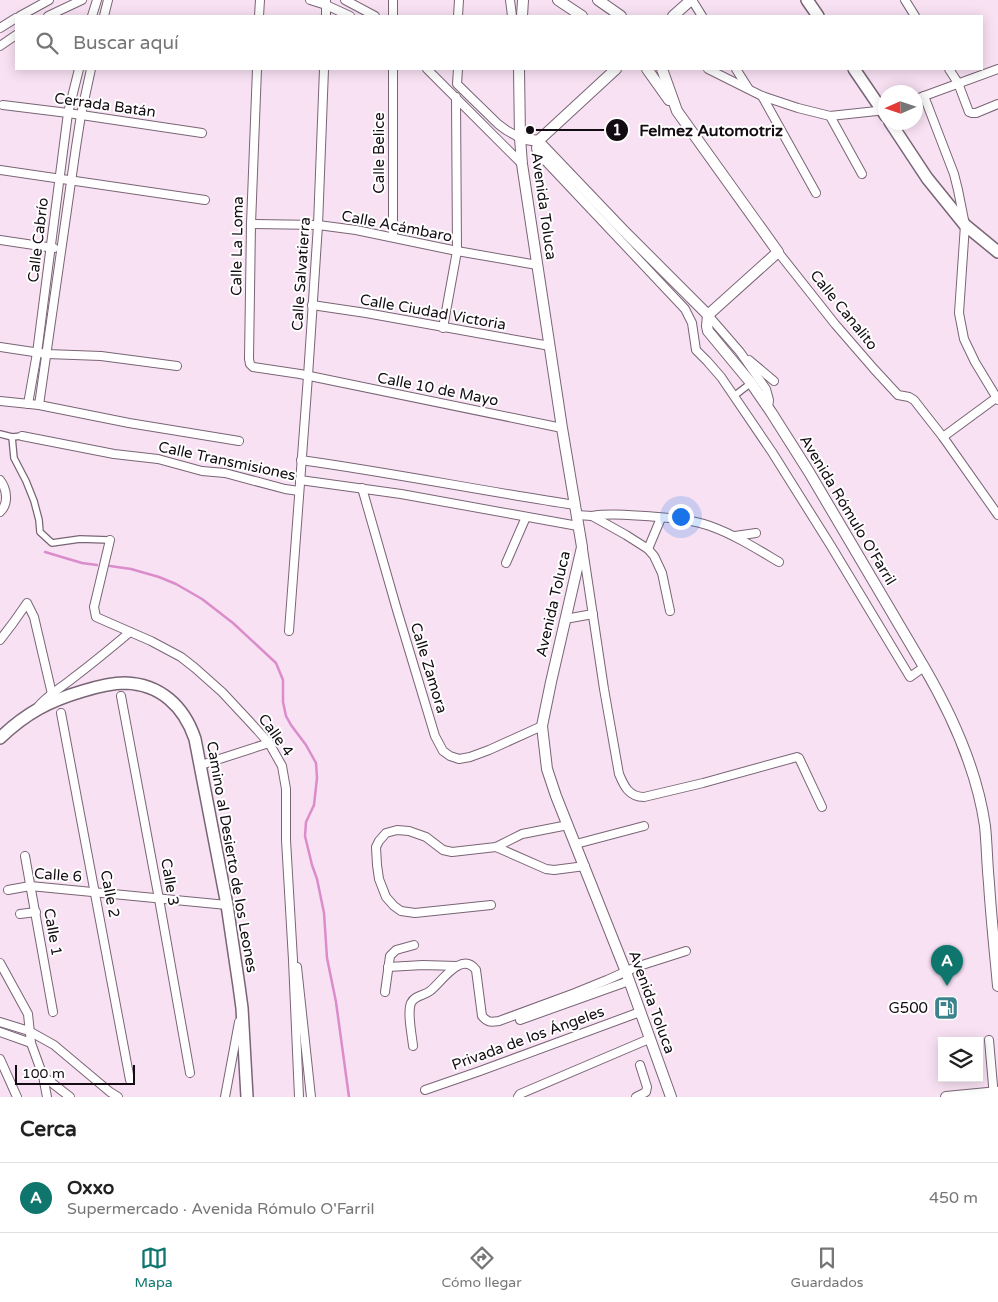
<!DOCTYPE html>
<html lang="es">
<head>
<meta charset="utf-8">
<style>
	body { margin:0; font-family:"Varela Round",sans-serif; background:#f6f6f6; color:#222 }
	.controls { position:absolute; right:15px; bottom:15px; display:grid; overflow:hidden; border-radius:0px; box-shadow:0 2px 12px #0003 }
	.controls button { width:45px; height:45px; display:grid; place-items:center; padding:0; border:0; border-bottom:1px solid #e0e0e0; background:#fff; color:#222; font:25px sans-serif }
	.compass { position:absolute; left:878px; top:85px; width:45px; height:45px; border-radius:50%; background:#fff; box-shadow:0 2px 12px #0003; rotate:267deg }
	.scale { position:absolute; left:15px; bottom:12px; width:120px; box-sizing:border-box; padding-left:5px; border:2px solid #130c12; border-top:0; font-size:14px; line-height:18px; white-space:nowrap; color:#130c12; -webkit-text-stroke:4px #fff; paint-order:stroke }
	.you { position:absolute; left:680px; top:516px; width:18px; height:18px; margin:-12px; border:4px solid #fff; border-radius:50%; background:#1a73e8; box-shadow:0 0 0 8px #1a73e833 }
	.badge { display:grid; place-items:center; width:32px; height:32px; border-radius:50%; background:#0f766e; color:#fff; font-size:16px; font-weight:700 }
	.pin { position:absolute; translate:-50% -41px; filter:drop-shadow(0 1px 2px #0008) }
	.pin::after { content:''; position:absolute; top:26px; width:18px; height:15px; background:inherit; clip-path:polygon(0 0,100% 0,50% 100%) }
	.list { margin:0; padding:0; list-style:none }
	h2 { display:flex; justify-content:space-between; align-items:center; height:65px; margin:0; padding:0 20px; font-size:21px }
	h2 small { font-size:16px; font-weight:400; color:#767676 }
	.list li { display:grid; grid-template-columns:32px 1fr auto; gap:15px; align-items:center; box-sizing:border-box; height:70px; padding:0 20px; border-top:1px solid #e0e0e0 }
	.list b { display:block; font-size:19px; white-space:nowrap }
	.list p { margin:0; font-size:16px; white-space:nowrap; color:#767676 }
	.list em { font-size:16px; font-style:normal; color:#767676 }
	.icon { flex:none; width:28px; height:28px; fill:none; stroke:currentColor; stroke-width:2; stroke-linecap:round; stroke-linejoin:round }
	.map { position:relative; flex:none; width:998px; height:1097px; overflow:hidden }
	.search { position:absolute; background:#fff; box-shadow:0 2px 12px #0003; left:15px; right:15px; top:15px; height:55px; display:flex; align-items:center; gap:12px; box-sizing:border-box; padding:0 18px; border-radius:0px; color:#767676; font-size:19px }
	.sheet { height:135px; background:#fff }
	nav { display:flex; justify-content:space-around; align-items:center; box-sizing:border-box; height:70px; border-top:1px solid #e0e0e0; background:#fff; font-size:14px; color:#767676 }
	nav a { display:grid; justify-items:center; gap:2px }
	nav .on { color:#0f766e }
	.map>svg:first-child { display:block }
</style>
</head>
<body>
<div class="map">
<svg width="998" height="1097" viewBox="0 0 998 1097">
	<rect width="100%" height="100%" fill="#f8e1f3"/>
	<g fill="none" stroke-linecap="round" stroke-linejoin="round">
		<g stroke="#da8ccb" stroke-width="2.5">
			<path d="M45 552 82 563 97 565"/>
			<path d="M110 566 131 569 159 577 176 584 202 599 233 623 276 663 283 680V702L286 716 291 725 306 745 316 763 317 778 314 805 306 822 305 836 312 865 317 879 324 913 327 958 336 1002 349 1097"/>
		</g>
		<defs>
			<g id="pedestrian">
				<path d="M734 396 751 383"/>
				<path d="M0 434 12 437 22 436"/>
				<path d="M12 437 14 458 26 481 34 501 39 520 40 532 52 543 80 539 110 540"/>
			</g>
			<g id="minor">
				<path d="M310 0 326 5 350 16"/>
				<path d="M345 0 375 16"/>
				<path d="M510 0 512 16"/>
				<path d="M692 0 702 16"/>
				<path d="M905 0 915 16"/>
				<path d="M20 16 49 0"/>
				<path d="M48 16 82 0"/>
				<path d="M92 16 97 0"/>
				<path d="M104 16 108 0"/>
				<path d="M259 16 260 0"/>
				<path d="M326 16V1"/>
				<path d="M393 16V0"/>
				<path d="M458 16 459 0"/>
				<path d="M0 28 16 18"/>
				<path d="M0 46 16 35"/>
				<path d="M257 69 251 224 249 359 250 364 253 367 300 374 562 428"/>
				<path d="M393 69V237"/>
				<path d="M427 69 522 164"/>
				<path d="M458 69 457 84 498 124 506 130 520 138"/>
				<path d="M708 69 762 96 798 108 830 116 886 110"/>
				<path d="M736 69 748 88"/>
				<path d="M949 69 958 83 969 112 972 113H976L998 104"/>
				<path d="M762 96 816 193"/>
				<path d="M924 96 954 174 958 190 965 225 959 313 964 339 975 362 998 400"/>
				<path d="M916 99 998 69"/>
				<path d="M3 105 68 113 202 133"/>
				<path d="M830 116 862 174"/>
				<path d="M538 141 536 148 537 152 685 309 692 323 696 350 707 361 721 377 772 452 831 546 910 677 924 667"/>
				<path d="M0 170 205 200"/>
				<path d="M251 224 318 225 356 230 457 251 537 265"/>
				<path d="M0 240 54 248"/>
				<path d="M778 252 835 324 874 369 898 395 909 397 914 400 943 437 998 515"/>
				<path d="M312 305 366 313 550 346"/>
				<path d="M708 315 740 352 766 389 769 400 768 408"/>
				<path d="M443 328 457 251 456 97"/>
				<path d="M0 347 47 354 101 356 177 366"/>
				<path d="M749 360 774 381"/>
				<path d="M0 401 39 405 129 423 239 441"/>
				<path d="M28 404 37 353 68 113 79 69"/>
				<path d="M39 405 76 147 81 115 91 69"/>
				<path d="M22 436 114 454 158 459 202 471 225 473 285 489 299 491"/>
				<path d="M943 437 996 398"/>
				<path d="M301 460C393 473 483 491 575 505"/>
				<path d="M0 480C7 489 9 504 0 512"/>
				<path d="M300 480 401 494 578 526"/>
				<path d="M362 488 397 610 435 736 443 751 450 756 459 759 470 757 489 750 542 726"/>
				<path d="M577 515 592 516 626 535 648 549 654 556 662 573 670 611"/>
				<path d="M592 516C610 513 627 515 645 516 667 518 690 519 710 526 735 535 757 549 779 562"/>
				<path d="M735 536 756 533"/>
				<path d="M110 540 94 607 96 617 151 641 181 657 195 668 222 692 250 722 269 743 282 766 286 789V840L293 960 299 1097"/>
				<path d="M583 549 604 689 619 774C624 786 629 797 644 797L703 783 797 757 799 758 822 807"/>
				<path d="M648 549 661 518"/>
				<path d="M506 563 526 517"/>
				<path d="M565 619 593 614"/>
				<path d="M289 631 308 376 318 225 324 69"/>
				<path d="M0 640 13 623 27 603 34 617 52 694"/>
				<path d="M121 696 159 899 190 1073"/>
				<path d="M37 708C46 696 61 688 73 678 93 663 111 648 130 632"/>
				<path d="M61 713 130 1080"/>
				<path d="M201 765 269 743"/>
				<path d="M576 844 644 826"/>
				<path d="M496 847 546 869 554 870 585 866"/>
				<path d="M25 856 53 1012"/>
				<path d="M8 890 30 886 227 905"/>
				<path d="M491 905 415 913 401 911 394 906 386 897 379 879 377 865 376 847 379 841 386 833 397 830 409 831 426 837 443 850 452 852 496 847 522 834 568 825"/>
				<path d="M20 914 36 912"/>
				<path d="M0 963 28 1014 31 1043 43 1076 47 1097"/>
				<path d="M297 967 311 1097"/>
				<path d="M388 967 423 965 457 966"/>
				<path d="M385 992 390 956 396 950 414 945"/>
				<path d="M520 1020 629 981"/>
				<path d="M0 1022 29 1031 54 1045 110 1092 118 1097"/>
				<path d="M0 1032 31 1043"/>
				<path d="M989 1040 994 1097"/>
				<path d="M413 1046C412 1035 407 1013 411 1003 415 995 424 996 430 991 441 983 461 950 476 970L482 1016C488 1023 491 1022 499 1021L575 993 607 980 636 967 686 951"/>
				<path d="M0 1059 17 1097"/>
				<path d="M43 1076 70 1097"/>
				<path d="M425 1090 480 1071 640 1012"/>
				<path d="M225 1097 239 1022"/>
				<path d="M518 1097 520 1094 649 1039"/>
				<path d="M636 1097 646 1092 647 1087 640 1065"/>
			</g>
			<g id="tertiary">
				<path d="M558 0 582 16"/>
				<path d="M598 0 621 16"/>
				<path d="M522 16 523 0"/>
				<path d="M673 16 691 0"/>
				<path d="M519 69 520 138 522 164 562 428 582 547 551 682 542 726 547 769 556 796 626 972 671 1097"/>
				<path d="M647 69 669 100"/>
				<path d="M662 69 677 111 778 252 708 315"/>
				<path d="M520 138 538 141 623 230 708 315"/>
				<path d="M538 141 616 69"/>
				<path d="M708 315 707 326 708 331 751 383 771 412 809 472 924 667C952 715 977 770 985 826 987 845 987 864 989 883 991 917 995 952 998 986"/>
				<path d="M946 1097 998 1092"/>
			</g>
			<g id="secondary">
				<path d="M807 0 818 16"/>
				<path d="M854 69 886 116"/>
				<path d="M890 122 927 178 965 225 998 252"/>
				<path d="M0 738C26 713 49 701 83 691 96 687 111 683 125 683 160 684 184 706 195 739L227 905 239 986 242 1008 247 1097"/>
			</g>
		</defs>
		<use href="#pedestrian" stroke="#796575" stroke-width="8"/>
		<use href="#minor" stroke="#796575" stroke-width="10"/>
		<use href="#tertiary" stroke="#796575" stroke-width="12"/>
		<use href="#secondary" stroke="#796575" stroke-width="14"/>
		<use href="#pedestrian" stroke="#fff" stroke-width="5.5"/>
		<use href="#minor" stroke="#fff" stroke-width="8"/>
		<use href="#tertiary" stroke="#fff" stroke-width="10"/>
		<use href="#secondary" stroke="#fff" stroke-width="11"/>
	</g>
	<defs>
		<symbol id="fuel-square" viewBox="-11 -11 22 22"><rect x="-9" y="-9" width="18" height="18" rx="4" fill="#3c838c" stroke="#fff"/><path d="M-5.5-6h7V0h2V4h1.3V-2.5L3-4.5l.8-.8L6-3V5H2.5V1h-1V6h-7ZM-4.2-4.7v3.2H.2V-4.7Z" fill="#fff"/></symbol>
	</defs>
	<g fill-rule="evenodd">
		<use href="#fuel-square" x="932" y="994" width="28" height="28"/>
	</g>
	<g text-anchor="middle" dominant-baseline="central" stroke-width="4" stroke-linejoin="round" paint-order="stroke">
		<g font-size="15" fill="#130c12" stroke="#fff">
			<text transform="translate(105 105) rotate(8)">Cerrada Batán</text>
			<text transform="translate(379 153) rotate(-90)">Calle Belice</text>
			<text transform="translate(544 206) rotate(82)">Avenida Toluca</text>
			<text transform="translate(397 226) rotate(11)">Calle Acámbaro</text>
			<text transform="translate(38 240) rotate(-83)">Calle Cabrío</text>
			<text transform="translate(237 246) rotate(-89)">Calle La Loma</text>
			<text transform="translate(301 274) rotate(-86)">Calle Salvatierra</text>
			<text transform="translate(844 310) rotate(51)">Calle Canalito</text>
			<text transform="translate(433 312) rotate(10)">Calle Ciudad Victoria</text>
			<text transform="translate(438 389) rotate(11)">Calle 10 de Mayo</text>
			<text transform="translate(227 461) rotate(12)">Calle Transmisiones</text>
			<text transform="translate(848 510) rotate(59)">Avenida Rómulo O'Farril</text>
			<text transform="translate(553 604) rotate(-77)">Avenida Toluca</text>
			<text transform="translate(429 668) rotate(73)">Calle Zamora</text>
			<text transform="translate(276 735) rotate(54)">Calle 4</text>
			<text transform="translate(232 857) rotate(80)">Camino al Desierto de los Leones</text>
			<text transform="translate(58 875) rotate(4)">Calle 6</text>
			<text transform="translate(170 882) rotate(80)">Calle 3</text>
			<text transform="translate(110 894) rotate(79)">Calle 2</text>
			<text transform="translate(53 932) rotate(80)">Calle 1</text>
			<text transform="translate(652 1002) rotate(70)">Avenida Toluca</text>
			<text transform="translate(528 1038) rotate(-20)">Privada de los Ángeles</text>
		</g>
		<g font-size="15" fill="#130c12" stroke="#fff" text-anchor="end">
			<text x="928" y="1008">G500</text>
		</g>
	</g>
	<path fill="none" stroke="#130c12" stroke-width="2" d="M530 130L617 130"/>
	<g fill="#130c12" stroke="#fff" stroke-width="2">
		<circle cx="530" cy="130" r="5"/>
		<circle cx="617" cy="130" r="12"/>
	</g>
	<g font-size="15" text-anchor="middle" font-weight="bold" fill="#fff">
		<text x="617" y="135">1</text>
	</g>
	<g font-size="16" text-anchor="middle" font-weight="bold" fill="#130c12" stroke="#fff" stroke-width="4" stroke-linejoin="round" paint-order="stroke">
		<text x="711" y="136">Felmez Automotriz</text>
	</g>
</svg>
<div class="controls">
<button><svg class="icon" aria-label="layers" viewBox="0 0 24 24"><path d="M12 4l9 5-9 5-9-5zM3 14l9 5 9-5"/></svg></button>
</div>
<svg class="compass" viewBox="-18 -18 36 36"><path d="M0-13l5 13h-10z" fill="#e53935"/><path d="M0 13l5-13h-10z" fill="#767676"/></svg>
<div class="scale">100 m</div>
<div class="you"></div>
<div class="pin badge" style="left:947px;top:986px">A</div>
<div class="search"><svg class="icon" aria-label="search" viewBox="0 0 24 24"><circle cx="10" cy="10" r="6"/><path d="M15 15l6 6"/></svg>Buscar aquí</div>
</div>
<section class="sheet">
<h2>Cerca<small></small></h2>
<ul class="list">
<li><span class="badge">A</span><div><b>Oxxo</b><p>Supermercado · Avenida Rómulo O'Farril</p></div><em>450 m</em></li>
</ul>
</section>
<nav>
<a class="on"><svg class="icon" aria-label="map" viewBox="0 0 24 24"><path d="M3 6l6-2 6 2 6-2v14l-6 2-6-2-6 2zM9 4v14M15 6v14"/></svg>Mapa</a>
<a><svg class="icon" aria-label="directions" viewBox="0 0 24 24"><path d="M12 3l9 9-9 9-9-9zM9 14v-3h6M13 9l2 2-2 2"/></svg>Cómo llegar</a>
<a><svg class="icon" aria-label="saved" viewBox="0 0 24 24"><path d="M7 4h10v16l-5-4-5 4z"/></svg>Guardados</a>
</nav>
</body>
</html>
